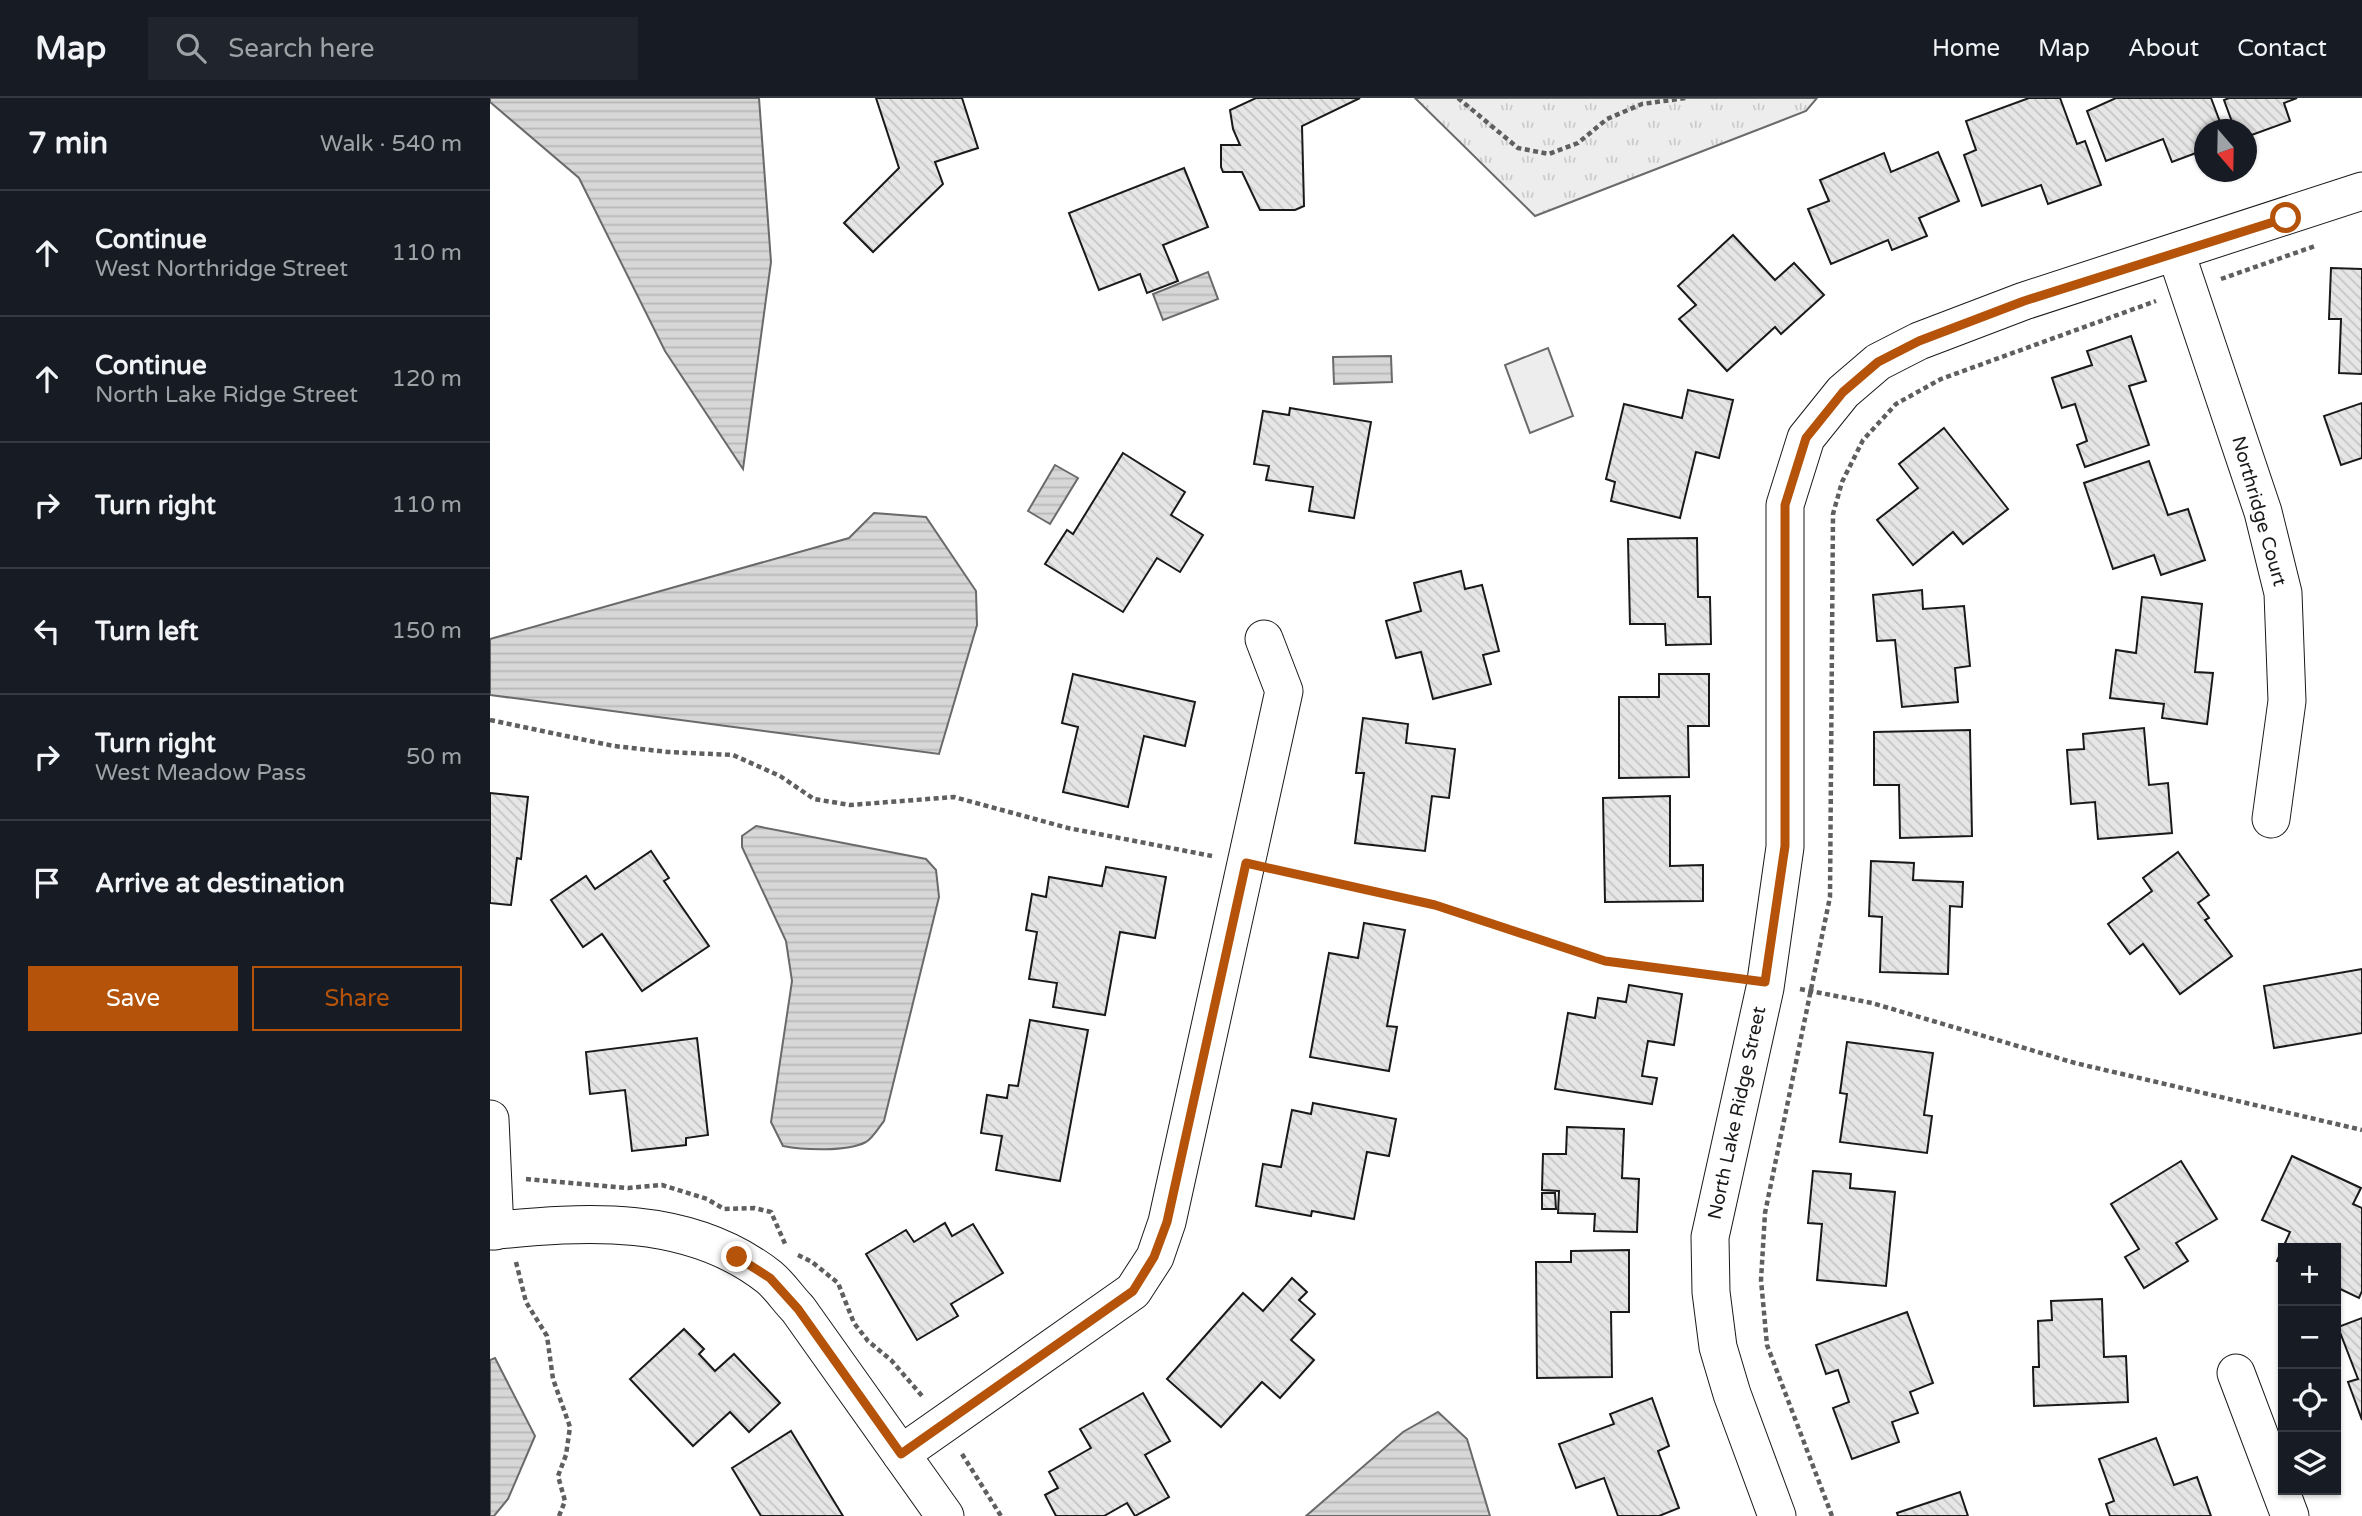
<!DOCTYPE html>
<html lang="en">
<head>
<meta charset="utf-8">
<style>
	body { margin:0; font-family:"Varela Round",sans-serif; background:#20242c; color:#f1f3f6 }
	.controls { position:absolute; right:21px; bottom:21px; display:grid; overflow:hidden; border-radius:0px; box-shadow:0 2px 5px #0004 }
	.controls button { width:63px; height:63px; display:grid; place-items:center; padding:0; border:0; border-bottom:2px solid #363941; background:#171b24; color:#f1f3f6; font:35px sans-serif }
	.compass { position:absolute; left:1704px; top:21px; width:63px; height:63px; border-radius:50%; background:#171b24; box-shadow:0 2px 5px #0004; rotate:160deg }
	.stop { position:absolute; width:21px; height:21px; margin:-16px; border:5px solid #b45309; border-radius:50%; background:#fff }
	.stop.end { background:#b45309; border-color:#fff; box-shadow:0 2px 7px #0008 }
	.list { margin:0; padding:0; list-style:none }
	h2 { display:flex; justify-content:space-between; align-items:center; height:91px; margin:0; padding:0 28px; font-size:30px }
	h2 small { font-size:23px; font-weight:400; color:#9ea1a6 }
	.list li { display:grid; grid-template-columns:46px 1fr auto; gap:21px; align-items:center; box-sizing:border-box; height:126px; padding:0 28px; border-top:2px solid #363941 }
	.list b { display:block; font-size:26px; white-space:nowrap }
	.list p { margin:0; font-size:23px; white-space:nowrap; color:#9ea1a6 }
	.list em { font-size:23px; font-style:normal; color:#9ea1a6 }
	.actions { display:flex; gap:14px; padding:21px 28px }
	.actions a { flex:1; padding:16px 0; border:2px solid #b45309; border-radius:0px; text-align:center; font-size:24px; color:#b45309 }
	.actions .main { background:#b45309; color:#fff }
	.icon { flex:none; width:38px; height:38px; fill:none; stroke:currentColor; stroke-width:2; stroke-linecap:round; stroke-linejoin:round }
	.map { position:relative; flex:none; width:1872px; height:1418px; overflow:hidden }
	header { display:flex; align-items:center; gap:42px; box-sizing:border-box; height:98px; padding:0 35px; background:#171b24; border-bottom:2px solid #363941 }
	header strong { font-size:33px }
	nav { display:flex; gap:38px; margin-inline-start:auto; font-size:24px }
	.search { width:490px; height:63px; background:#20242c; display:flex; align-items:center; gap:18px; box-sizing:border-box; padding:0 24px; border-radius:0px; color:#9ea1a6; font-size:26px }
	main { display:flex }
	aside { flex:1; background:#171b24 }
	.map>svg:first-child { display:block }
</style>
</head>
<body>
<header>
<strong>Map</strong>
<div class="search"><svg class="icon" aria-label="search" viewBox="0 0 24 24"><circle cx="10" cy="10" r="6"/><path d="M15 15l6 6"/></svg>Search here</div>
<nav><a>Home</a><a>Map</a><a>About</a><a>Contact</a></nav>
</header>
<main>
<aside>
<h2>7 min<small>Walk · 540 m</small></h2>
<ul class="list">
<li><svg class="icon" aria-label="ahead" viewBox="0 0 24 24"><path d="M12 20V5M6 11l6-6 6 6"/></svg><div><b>Continue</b><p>West Northridge Street</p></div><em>110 m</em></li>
<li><svg class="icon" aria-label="ahead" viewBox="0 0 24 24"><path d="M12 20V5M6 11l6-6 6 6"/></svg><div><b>Continue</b><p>North Lake Ridge Street</p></div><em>120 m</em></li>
<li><svg class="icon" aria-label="right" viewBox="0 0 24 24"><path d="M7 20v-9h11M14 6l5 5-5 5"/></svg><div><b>Turn right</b></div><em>110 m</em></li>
<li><svg class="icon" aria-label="left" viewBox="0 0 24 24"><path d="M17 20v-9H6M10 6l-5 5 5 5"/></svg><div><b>Turn left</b></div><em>150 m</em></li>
<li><svg class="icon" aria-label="right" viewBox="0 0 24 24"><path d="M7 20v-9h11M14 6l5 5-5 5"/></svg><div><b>Turn right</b><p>West Meadow Pass</p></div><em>50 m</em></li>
<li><svg class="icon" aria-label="arrive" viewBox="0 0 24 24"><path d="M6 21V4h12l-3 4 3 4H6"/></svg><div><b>Arrive at destination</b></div></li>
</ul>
<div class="actions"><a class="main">Save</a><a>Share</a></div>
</aside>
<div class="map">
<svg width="1872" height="1418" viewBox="0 0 1872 1418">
	<defs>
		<pattern id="grass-tufts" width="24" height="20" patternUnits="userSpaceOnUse" patternTransform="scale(1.75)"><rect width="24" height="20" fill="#ededed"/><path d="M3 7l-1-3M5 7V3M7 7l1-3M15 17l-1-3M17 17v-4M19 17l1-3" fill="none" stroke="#cbcbcb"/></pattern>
		<pattern id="water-rules" width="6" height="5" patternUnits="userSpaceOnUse" patternTransform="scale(1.75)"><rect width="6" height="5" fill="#d7d7d7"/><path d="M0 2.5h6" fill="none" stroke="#b8b8b8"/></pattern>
		<pattern id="building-back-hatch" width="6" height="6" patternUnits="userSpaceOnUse" patternTransform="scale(1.75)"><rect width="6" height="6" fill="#e6e6e6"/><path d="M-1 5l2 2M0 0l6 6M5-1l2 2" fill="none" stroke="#c5c5c5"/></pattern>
	</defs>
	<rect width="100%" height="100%" fill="#fff"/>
	<path fill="url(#grass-tufts)" stroke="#6a6a6a" stroke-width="2" d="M925 0H1327L1316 13 1045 118Z"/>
	<path fill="#ededed" stroke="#6a6a6a" stroke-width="2" d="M1058 250 1083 318 1040 335 1015 267Z"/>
	<g fill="url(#water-rules)" stroke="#6a6a6a" stroke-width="2">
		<path d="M0 0H269L281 164 253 371 175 253 89 80 0 4Z"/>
		<path d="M718 174 728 201 673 222 663 196Z"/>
		<path d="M901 258 902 284 844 286 843 259Z"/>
		<path d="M565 367 588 380 560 426 538 413Z"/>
		<path d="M384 415 436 419 486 493 487 527 449 656 0 597V541L359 440Z"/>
		<path d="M266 728 436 761 446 772 449 799 394 1023C389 1029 383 1040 376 1044 357 1054 313 1052 293 1048L281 1024 302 883 296 843 252 749V738Z"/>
		<path d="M5 1260 45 1338 18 1401 4 1418H0V1262Z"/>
		<path d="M948 1314 977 1341 1000 1418H816L913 1334Z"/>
	</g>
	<g fill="url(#building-back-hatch)" stroke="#1a1a1a" stroke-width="2">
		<path d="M386 0H472L488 50 445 64 453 86 383 154 354 125 409 70Z"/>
		<path d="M766 0H870L812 28 814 108 805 112H770L752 74H733L731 69V47H750L743 31 740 12Z"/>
		<path d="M1539 0H1570L1587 46 1595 43 1611 87 1558 106 1551 87 1492 108 1474 57 1486 52 1476 23Z"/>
		<path d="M1721 0 1733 32H1714V52L1682 64 1673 41 1616 63 1597 13 1626 0Z"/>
		<path d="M1739 0H1807L1794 5 1800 23 1756 39V32H1745L1734 2Z"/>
		<path d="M1448 54 1469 103 1429 120 1437 138 1402 152 1398 142 1341 166 1318 111 1339 103 1330 82 1394 55 1401 74Z"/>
		<path d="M694 70 718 129 673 147 688 183 657 195 650 176 609 192 579 115Z"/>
		<path d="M1243 137 1285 182 1304 165 1334 197 1291 236 1285 229 1237 273 1189 221 1206 207 1188 188Z"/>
		<path d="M1841 170 1872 171V276L1849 275 1851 221H1839Z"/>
		<path d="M1641 238 1656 283 1639 288 1659 347 1595 369 1587 347 1597 343 1585 306 1572 310 1562 280 1602 267 1597 253Z"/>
		<path d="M1198 292 1243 302 1229 360 1206 354 1190 420 1121 403 1125 384 1116 381 1134 306 1192 320Z"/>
		<path d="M1872 305V360L1851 367 1834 318Z"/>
		<path d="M800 310 881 324 864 420 819 413 823 389 776 382 779 368 764 366 773 313 799 317Z"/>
		<path d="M1454 330 1518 411 1473 446 1463 434 1423 467 1387 422 1428 390 1409 366Z"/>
		<path d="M633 355 695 394 681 417 713 437 690 474 667 460 633 514 555 466 577 432 583 436Z"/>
		<path d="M1659 363 1678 417 1698 411 1715 462 1671 477 1664 457 1623 471 1594 385Z"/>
		<path d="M1207 440 1208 499H1220L1221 546 1176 547 1175 526H1140L1138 441Z"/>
		<path d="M971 473 975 491 992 487 1009 553 993 557 1001 586 943 601 931 554 906 560 896 523 931 513 924 485Z"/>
		<path d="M1432 492 1433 511 1474 508 1480 568 1465 570 1468 604 1412 609 1405 542 1387 543 1383 497Z"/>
		<path d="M1652 499 1712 506 1705 574 1723 575 1717 626 1672 620 1674 606 1620 600 1626 552 1646 555Z"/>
		<path d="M583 576 705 604 695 648 654 638 638 709 573 694 588 629 572 625Z"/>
		<path d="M1169 576H1219V628H1198L1199 679 1129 680V599H1169Z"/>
		<path d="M873 620 918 626 916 645 965 651 959 700 942 698 935 753 865 745 874 675H866Z"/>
		<path d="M1654 630 1659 687 1678 685 1682 735 1608 741 1605 704 1581 706 1577 652 1594 651 1593 636Z"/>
		<path d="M1480 632 1482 738 1410 740 1409 687H1384V634Z"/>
		<path d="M0 695 38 699 31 761 27 760 21 807 0 805Z"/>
		<path d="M1180 698V768L1213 767V803L1115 804 1113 700Z"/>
		<path d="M161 753 179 780 174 783 219 848 152 893 112 836 93 849 61 802 96 778 105 791Z"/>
		<path d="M1688 754 1719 797 1708 805 1719 820 1715 822 1742 858 1690 896 1653 846 1640 856 1618 826 1662 793 1653 780Z"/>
		<path d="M1381 763 1424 765 1423 782 1473 784 1472 809 1460 808 1458 876 1390 874 1392 819 1379 818Z"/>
		<path d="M616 769 676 779 665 840 630 834 615 917 563 909 567 885 539 881 547 834 536 832 542 796 556 799 559 779 612 788Z"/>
		<path d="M874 825 915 832 897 928 907 929 899 973 820 959 839 855 868 860Z"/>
		<path d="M1872 871V935L1784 950 1774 888Z"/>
		<path d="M1139 887 1192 896 1184 947 1158 943 1152 978 1167 980 1162 1006 1065 991 1078 915 1105 920 1108 900 1136 904Z"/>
		<path d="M540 922 598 932 570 1083 506 1072 512 1038 491 1035 497 997 517 1000 519 987 528 988Z"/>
		<path d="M207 940 218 1037 196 1040V1047L142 1053 135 992 100 996 96 954Z"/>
		<path d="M1357 944 1443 955 1434 1017 1442 1018 1437 1055 1350 1044 1357 996 1350 995Z"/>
		<path d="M823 1005 906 1021 899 1058 877 1054 864 1121 822 1113 821 1118 766 1108 773 1066 791 1069 802 1012 821 1016Z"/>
		<path d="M1077 1029 1134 1031 1132 1080 1149 1081 1147 1134 1104 1133 1105 1116 1068 1115 1069 1093 1052 1092 1053 1056H1076Z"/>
		<path d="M1802 1058 1871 1090 1863 1106 1872 1110V1193L1869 1200 1846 1189V1150H1793V1165L1787 1163 1800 1134 1772 1122Z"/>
		<path d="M1691 1063 1727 1121 1686 1145 1698 1163 1654 1190 1635 1159 1649 1151 1621 1106Z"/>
		<path d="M1323 1073 1361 1076 1360 1090 1405 1094 1396 1188 1327 1182 1332 1126 1318 1125Z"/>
		<path d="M1052 1095H1065L1066 1111H1052Z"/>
		<path d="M455 1125 462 1138 483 1126 513 1175 461 1206 468 1218 427 1242 376 1156 416 1132 424 1144Z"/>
		<path d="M1139 1152V1214H1121L1122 1279 1047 1280 1046 1164H1081V1153Z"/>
		<path d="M802 1180 817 1194 809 1202 825 1216 801 1242 824 1262 790 1300 772 1284 731 1329 677 1281 753 1195 773 1213Z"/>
		<path d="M1612 1201 1614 1259 1636 1258 1638 1304 1544 1308 1543 1269H1549L1548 1223 1562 1222 1561 1203Z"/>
		<path d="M1417 1214 1443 1285 1420 1294 1428 1315 1402 1324 1409 1344 1362 1361 1343 1310 1359 1304 1348 1272 1336 1276 1326 1247Z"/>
		<path d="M1872 1220V1322L1858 1284 1868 1281 1848 1229Z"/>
		<path d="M194 1231 214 1251 209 1256 225 1273 244 1256 290 1305 259 1334 240 1314 203 1348 140 1281Z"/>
		<path d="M653 1295 680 1343 655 1357 679 1399 645 1418 637 1405 614 1418H566L555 1397 568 1390 559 1374 601 1350 590 1331Z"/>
		<path d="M1162 1300 1179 1348 1168 1353 1189 1410 1169 1418H1128L1114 1380 1086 1390 1069 1346 1124 1326 1120 1316Z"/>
		<path d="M301 1333 353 1418H271L242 1370Z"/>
		<path d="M1666 1340 1684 1387 1707 1379 1721 1418H1620L1616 1406 1624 1403 1609 1361Z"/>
		<path d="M1470 1394 1478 1418H1408L1407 1415Z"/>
	</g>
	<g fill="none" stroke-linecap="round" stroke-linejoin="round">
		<defs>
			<g id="minor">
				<path d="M1686 155 1773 414 1793 495 1797 603 1781 721"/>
				<path d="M0 1021 5 1133"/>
				<path d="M0 1133C95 1123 199 1116 279 1179 290 1188 298 1201 308 1211L455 1418"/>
				<path d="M1746 1275 1800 1418"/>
				<path d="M411 1356 643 1193 665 1159 677 1124 794 593 774 541"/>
				<path d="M1287 1418 1242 1296 1228 1249 1221 1194 1220 1139 1275 890 1295 749V407L1316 340 1353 294 1388 264 1429 243 1534 203 1872 93"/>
			</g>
		</defs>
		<use href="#minor" stroke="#1a1a1a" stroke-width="39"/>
		<g stroke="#5f5f5f" stroke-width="4.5" stroke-dasharray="5 3.5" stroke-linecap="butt">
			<path d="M968 0 1028 50 1059 56 1088 45 1117 21 1152 6 1196 0"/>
			<path d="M1731 181 1825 148"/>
			<path d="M0 622 124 648 178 654 243 657 290 678 324 701 360 707 464 699 578 730 722 758"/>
			<path d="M789 772 945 807 1115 863 1242 879"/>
			<path d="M1310 891 1382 905 1585 965 1872 1032"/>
			<path d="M36 1081 138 1090 172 1087 217 1101 234 1111 264 1110 281 1114 296 1148"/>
			<path d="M308 1157 322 1164 348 1185 364 1225 378 1243 401 1262 433 1299"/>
			<path d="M26 1164 36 1204 57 1238 63 1281 80 1329 76 1357 68 1378 75 1403 69 1418"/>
			<path d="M472 1356 511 1418"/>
			<path d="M1342 1418 1277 1247 1271 1182 1275 1115 1340 799 1343 416 1352 384 1373 342 1406 306 1451 281 1666 203"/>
		</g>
		<use href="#minor" stroke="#fff" stroke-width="37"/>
	</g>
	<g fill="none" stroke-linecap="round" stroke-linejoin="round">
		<path stroke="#b45309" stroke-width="9" d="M247 1159 280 1180 308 1211 411 1356 643 1193 664 1159 677 1124 756 765 945 807 1115 863 1275 884 1295 748V407L1316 340 1353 294 1388 264 1429 243 1534 203 1796 120"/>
	</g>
	<g text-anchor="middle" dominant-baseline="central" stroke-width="5" stroke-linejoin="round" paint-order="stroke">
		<g font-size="19" fill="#1a1a1a" stroke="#fff">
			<text transform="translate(1769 413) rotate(74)">Northridge Court</text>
			<text transform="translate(1247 1015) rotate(-78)">North Lake Ridge Street</text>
		</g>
	</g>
</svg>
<div class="controls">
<button>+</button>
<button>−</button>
<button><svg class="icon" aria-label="locate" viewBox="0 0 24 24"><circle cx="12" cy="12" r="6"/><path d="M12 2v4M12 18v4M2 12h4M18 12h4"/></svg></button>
<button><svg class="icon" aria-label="layers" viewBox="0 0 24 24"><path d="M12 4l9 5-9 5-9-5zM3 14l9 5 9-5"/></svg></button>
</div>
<svg class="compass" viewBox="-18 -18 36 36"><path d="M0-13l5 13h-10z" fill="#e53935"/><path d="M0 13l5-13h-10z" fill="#9ea1a6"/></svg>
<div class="stop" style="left:1796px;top:120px"></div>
<div class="stop end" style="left:247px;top:1159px"></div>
</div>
</main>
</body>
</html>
